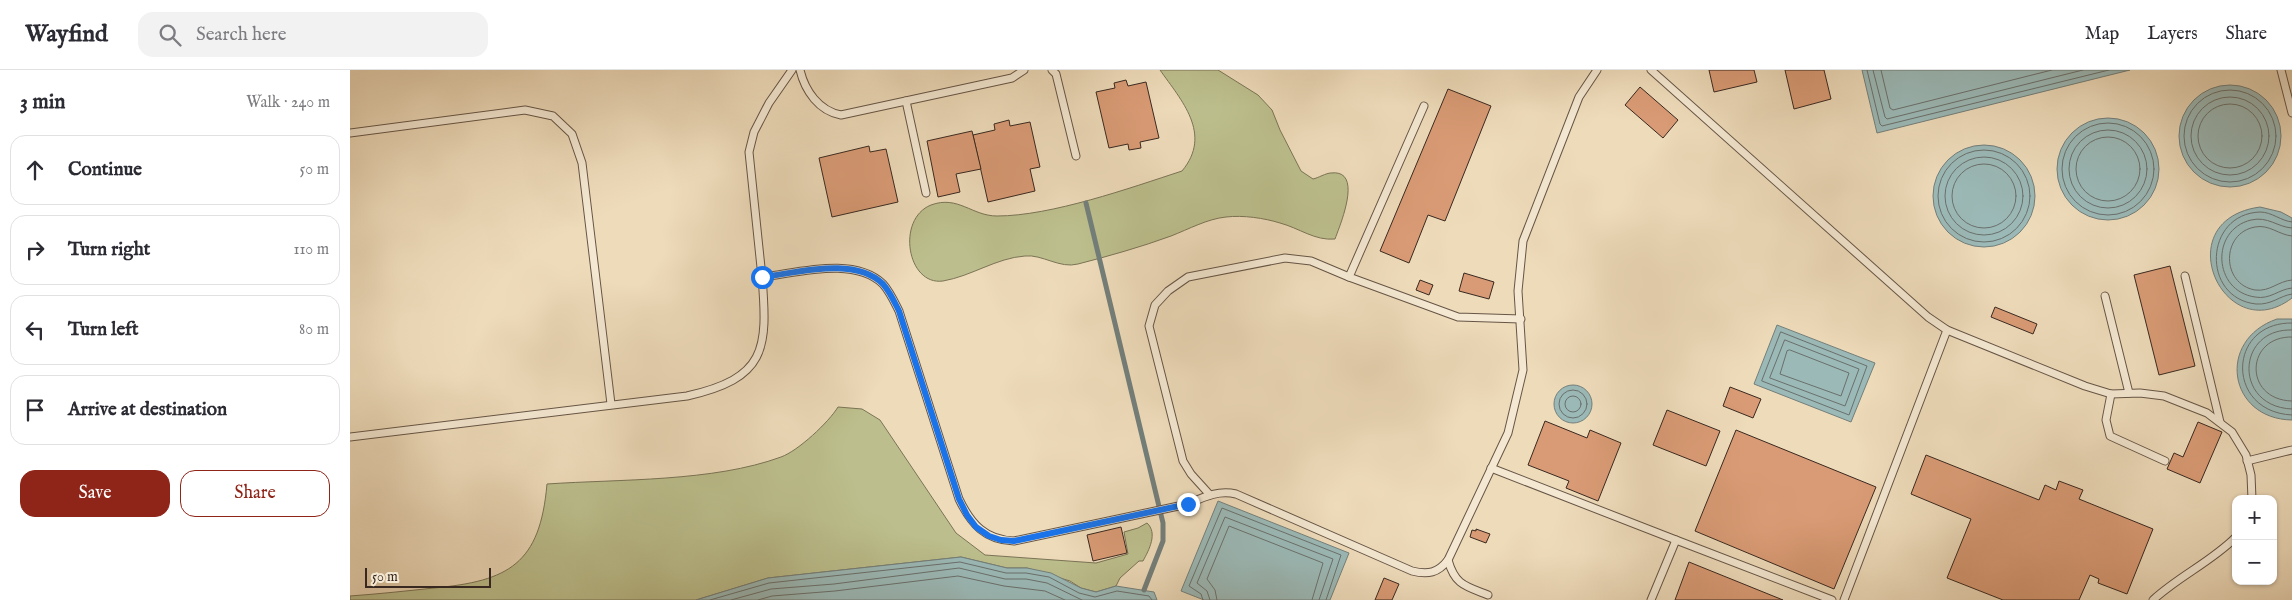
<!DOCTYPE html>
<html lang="en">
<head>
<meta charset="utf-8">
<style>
	body { margin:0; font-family:"IM FELL English",serif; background:#f2f2f3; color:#2b2b33 }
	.controls { position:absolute; right:15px; bottom:15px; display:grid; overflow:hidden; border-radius:10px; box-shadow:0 1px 4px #0004 }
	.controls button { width:45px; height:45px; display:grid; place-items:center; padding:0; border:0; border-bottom:1px solid #e1e1e2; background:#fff; color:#2b2b33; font:25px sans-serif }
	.scale { position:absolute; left:15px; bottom:12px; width:126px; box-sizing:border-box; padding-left:5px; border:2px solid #382820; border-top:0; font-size:14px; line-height:18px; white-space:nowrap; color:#382820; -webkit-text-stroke:4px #f4e8d2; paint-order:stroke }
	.stop { position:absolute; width:15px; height:15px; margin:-11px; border:4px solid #1a73e8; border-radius:50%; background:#fff }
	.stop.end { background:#1a73e8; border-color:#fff; box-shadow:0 1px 5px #0008 }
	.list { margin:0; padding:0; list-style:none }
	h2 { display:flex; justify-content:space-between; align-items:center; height:65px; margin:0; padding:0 20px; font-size:21px }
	h2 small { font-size:16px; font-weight:400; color:#7c7c81 }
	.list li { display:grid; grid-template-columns:32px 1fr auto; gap:15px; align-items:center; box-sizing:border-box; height:70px; margin:0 10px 10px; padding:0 10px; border:1px solid #e1e1e2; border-radius:15px }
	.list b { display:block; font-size:19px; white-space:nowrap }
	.list em { font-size:16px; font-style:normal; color:#7c7c81 }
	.actions { display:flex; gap:10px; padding:15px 20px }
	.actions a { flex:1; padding:11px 0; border:1px solid #8f2418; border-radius:15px; text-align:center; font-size:18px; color:#8f2418 }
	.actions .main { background:#8f2418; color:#fff }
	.icon { flex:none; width:28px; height:28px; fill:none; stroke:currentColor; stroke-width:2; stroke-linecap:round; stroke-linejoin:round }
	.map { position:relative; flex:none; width:1942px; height:530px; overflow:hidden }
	header { display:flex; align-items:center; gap:30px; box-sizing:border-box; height:70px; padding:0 25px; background:#fff; border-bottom:1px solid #e1e1e2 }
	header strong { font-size:24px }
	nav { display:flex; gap:28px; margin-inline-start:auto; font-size:18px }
	.search { width:350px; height:45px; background:#f2f2f3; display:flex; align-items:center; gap:12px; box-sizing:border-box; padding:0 18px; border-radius:15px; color:#7c7c81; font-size:19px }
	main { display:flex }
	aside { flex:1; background:#fff }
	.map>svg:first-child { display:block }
</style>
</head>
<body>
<header>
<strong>Wayfind</strong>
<div class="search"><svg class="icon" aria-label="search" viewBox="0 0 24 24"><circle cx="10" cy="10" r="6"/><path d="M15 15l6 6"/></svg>Search here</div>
<nav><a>Map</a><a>Layers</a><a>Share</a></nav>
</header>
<main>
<aside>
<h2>3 min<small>Walk · 240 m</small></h2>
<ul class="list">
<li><svg class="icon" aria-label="ahead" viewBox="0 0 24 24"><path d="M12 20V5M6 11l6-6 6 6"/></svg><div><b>Continue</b></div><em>50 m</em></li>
<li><svg class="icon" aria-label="right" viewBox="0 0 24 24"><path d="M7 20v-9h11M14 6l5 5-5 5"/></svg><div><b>Turn right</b></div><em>110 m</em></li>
<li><svg class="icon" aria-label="left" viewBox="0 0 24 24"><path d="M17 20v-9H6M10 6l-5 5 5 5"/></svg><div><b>Turn left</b></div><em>80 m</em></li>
<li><svg class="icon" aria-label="arrive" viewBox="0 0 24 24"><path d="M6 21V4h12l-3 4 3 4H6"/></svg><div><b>Arrive at destination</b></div></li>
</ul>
<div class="actions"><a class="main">Save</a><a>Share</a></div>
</aside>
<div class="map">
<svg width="1942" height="530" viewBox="0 0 1942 530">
	<rect width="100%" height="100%" fill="#eedbba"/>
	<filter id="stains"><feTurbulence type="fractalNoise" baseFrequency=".004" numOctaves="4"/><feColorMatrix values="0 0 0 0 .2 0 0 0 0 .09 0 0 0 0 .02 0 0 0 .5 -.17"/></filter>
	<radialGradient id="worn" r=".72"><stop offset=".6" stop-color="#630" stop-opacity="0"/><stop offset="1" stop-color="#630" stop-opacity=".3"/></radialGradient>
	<g fill="#bcbf8d" stroke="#7a7456">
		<path d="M810 0H868L908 25 922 40 930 60 951 101 963 109C968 108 976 103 981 103 1014 99 990 155 985 169 965 171 949 158 930 153 914 148 893 145 876 147 857 149 839 159 821 166 791 177 759 186 728 194 710 199 692 184 675 186 646 188 622 206 593 211 557 216 546 149 581 135 608 125 622 146 647 146 701 146 780 118 832 101 863 64 831 30 810 0Z"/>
		<path d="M488 337 512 339 530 350 606 463 635 485 746 493 778 484 774 462 788 458 797 453C808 463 799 480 793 491H789L770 508 766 516 746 522 731 518 720 511 677 498H657L611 487 418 508 346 530H0V526C28 524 56 521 84 518 159 511 190 494 197 414 270 409 363 412 431 387 448 381 479 352 488 337Z"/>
	</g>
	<g fill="#9bb9b7" stroke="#737f7b">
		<path d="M1512 0H1780L1527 63Z"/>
		<circle cx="1880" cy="66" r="51"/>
		<circle cx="1758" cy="99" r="51"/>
		<circle cx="1634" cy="126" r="51"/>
		<path d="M1910 137 1931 142 1942 148V228C1874 280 1815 150 1910 137Z"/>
		<path d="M1927 249H1942V350C1878 349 1866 270 1927 249Z"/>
		<path d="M1427 255 1525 293 1501 352 1404 314Z"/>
		<circle cx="1223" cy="334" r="19"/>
		<path d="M868 431 999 483 980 530H854L831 521Z"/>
		<path d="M611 487 657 498H677L701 503 731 518 746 522 766 516 804 522 807 530H346L418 508Z"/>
	</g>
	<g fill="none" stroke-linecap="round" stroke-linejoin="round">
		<g stroke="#6a706c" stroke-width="1">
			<path d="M1517 0 1530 54 1532 56 1759 0"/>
			<path d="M1523 0 1535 47 1537 49 1733 0"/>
			<path d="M1531 0 1540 38 1543 40 1702 0"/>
			<circle cx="1880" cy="66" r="46"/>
			<circle cx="1880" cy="66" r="39"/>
			<circle cx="1880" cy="66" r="32"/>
			<circle cx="1758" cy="99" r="46"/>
			<circle cx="1758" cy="99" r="39"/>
			<circle cx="1758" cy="99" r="32"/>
			<circle cx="1634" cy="126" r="46"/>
			<circle cx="1634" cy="126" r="39"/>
			<circle cx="1634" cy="126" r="32"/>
			<path d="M1942 152C1931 151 1922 142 1910 142 1854 144 1851 228 1906 234 1922 235 1929 226 1942 224"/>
			<path d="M1942 158C1927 157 1918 146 1901 150 1860 160 1863 221 1905 227 1920 230 1929 219 1942 218"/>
			<path d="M1942 166C1929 165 1919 154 1905 157 1871 163 1871 214 1905 220 1920 222 1928 211 1942 210"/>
			<path d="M1942 253C1877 252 1875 342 1942 345"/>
			<path d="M1942 260C1886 258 1883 337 1942 339"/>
			<path d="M1431 262 1517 296 1499 345 1412 311Z"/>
			<path d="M1942 267C1895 266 1893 330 1942 331"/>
			<path d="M1435 270 1509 299 1495 336 1420 308Z"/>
			<path d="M1440 280 1499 303 1491 326 1430 304 1437 281Z"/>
			<circle cx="1223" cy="334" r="14"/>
			<circle cx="1223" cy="334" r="8"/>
			<path d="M360 530 419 513 610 492 656 503H676L699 507 729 523 745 527 767 521 799 526 802 530"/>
			<path d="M381 530 421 519 484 514 609 498 655 509H676L697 513 732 530"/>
			<path d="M408 530 422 526 485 521 608 506 654 516 695 521 715 530"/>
			<path d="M853 530 851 524 839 516 872 438 991 485 976 530"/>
			<path d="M860 530 857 521 847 513 875 447 983 489 969 530"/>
			<path d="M867 530 865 520 857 509 879 456 973 493 962 530"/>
		</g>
		<path stroke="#737f7b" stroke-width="5" d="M736 133 813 453V471L794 520"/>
	</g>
	<g fill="#d99b75" stroke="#382820">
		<path d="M1359 0H1404L1407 12 1364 22Z"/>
		<path d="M1435 0H1474L1481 29 1444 39Z"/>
		<path d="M776 10 778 16 796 12 809 68 790 72 791 78 779 80 778 74 759 78 746 22 765 18 764 13Z"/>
		<path d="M1290 17 1328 50 1313 68 1275 35Z"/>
		<path d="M1098 19 1141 36 1095 151 1078 145 1059 193 1030 181Z"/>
		<path d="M659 50 660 56 680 52 690 97 680 99 685 121 638 132 623 65 645 60 644 54Z"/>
		<path d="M622 61 631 99 606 104 610 122 588 127 577 71Z"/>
		<path d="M519 76 520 82 536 79 548 132 482 147 469 88Z"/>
		<path d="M1820 196 1845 296 1809 305 1784 205Z"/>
		<path d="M1114 203 1144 212 1139 229 1109 221Z"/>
		<path d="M1070 210 1083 215 1079 225 1066 220Z"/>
		<path d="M1645 237 1687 254 1683 264 1641 247Z"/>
		<path d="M1380 317 1411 329 1403 348 1373 336Z"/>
		<path d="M1317 340 1370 361 1356 396 1303 375Z"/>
		<path d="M1195 351 1237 368 1240 360 1271 373 1248 431 1216 418 1219 411 1178 395Z"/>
		<path d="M1848 352 1872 362 1850 413 1817 399 1824 383 1833 387Z"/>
		<path d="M1386 360 1526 417 1484 519 1345 461Z"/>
		<path d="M1576 385 1689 430 1695 415 1706 420 1709 411 1733 420 1729 429 1803 459 1777 524 1748 513 1749 509 1740 505 1729 530H1653L1597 508 1621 449 1561 424Z"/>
		<path d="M771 457 777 483 743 491 737 465Z"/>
		<path d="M1126 459 1140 464 1136 473 1120 467 1122 460 1126 461Z"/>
		<path d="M1339 492 1433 530H1325Z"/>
		<path d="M1034 508 1049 514 1042 530H1025Z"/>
	</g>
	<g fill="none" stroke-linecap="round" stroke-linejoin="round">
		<defs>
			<g id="service">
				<path d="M442 0 419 33 404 62 399 82 412 207C448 203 504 186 533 214 540 222 544 231 549 241L609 429C621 454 635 470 664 471L838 434C854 427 868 420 886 424L1062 501C1078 505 1088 503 1098 490L1158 363 1173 300 1168 221 1173 171 1229 27 1247 0"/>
				<path d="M450 0C455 21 469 41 491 45L662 8 674 0"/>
				<path d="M702 0 706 4 726 86"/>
				<path d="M1301 0 1578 247 1597 260 1735 316 1761 324 1790 323 1814 326 1857 343 1882 362 1896 385 1901 405 1902 429"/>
				<path d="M1931 0 1942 43"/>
				<path d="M556 31 576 123"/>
				<path d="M1074 36 999 207 1108 247 1171 249"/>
				<path d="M0 63 175 40 203 46 222 64 232 93 261 334"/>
				<path d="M1835 206 1870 352"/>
				<path d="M1755 226 1779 323"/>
				<path d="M1761 324 1756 350 1760 366 1815 391"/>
				<path d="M0 367 337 326C416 308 418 280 412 207"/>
				<path d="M1897 391 1942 380"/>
				<path d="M1141 398 1326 470 1301 530"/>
				<path d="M860 425 841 404 833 391 799 256 805 235 818 221 838 207 935 188 961 191 999 207"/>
				<path d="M1326 470 1482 530"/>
				<path d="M1098 490C1105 515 1115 516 1138 525"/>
				<path d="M1494 530 1597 260"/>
				<path d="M1803 530C1829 506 1861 492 1886 467"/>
			</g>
		</defs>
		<use href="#service" stroke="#665546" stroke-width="9"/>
		<use href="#service" stroke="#f4e8d2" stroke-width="7"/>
	</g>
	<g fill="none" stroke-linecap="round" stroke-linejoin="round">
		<path stroke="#1a73e8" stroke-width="6" d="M412 207C448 203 504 186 533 214 540 222 544 231 549 241L609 429 617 445 626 457 639 466 651 470 664 471 838 434"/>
	</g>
	<rect width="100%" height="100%" filter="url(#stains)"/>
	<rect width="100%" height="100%" fill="url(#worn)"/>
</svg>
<div class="controls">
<button>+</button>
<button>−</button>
</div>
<div class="scale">50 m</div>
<div class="stop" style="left:412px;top:207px"></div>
<div class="stop end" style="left:838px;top:434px"></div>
</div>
</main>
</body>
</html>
